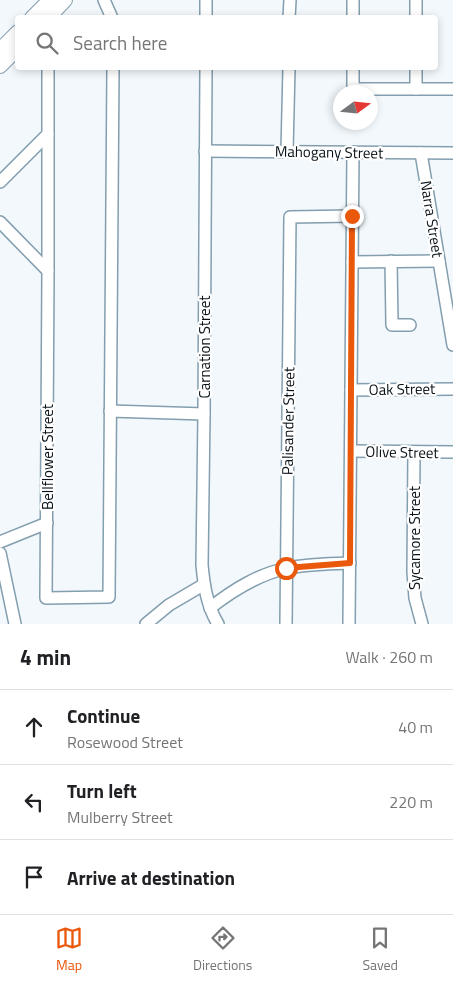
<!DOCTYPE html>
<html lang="en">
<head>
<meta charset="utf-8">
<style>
	body { margin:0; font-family:"Titillium Web",sans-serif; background:#f6f6f6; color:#202124 }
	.compass { position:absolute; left:333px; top:85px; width:45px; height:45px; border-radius:50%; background:#fff; box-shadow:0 2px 8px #0003; rotate:75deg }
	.stop { position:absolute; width:15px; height:15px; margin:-11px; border:4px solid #ea580c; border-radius:50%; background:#fff }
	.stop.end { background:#ea580c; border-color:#fff; box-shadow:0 1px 5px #0008 }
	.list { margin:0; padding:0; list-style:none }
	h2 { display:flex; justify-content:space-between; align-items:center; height:65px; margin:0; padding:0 20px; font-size:21px }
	h2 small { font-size:16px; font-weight:400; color:#757577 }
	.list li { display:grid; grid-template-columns:32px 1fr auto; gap:15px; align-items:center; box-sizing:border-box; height:75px; padding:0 20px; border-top:1px solid #e0e0e0 }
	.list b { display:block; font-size:19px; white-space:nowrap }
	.list p { margin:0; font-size:16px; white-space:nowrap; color:#757577 }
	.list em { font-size:16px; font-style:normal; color:#757577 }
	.icon { flex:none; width:28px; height:28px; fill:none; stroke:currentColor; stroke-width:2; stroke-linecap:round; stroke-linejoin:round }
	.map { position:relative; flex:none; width:453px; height:624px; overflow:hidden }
	.search { position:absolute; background:#fff; box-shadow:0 2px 8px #0003; left:15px; right:15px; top:15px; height:55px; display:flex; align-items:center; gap:12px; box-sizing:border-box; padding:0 18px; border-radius:5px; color:#757577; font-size:19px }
	.sheet { height:290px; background:#fff }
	nav { display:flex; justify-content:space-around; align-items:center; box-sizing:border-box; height:70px; border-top:1px solid #e0e0e0; background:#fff; font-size:14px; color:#757577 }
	nav a { display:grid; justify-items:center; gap:2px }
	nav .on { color:#ea580c }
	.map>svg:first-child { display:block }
</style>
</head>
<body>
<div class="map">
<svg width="453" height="624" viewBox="0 0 453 624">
	<rect width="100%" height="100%" fill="#f2f8fc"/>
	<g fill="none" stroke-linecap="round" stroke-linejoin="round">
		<defs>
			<g id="minor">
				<path d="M104 0 112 18"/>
				<path d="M206 18V0"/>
				<path d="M289 18 290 0"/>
				<path d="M353 18V0"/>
				<path d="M416 18V0"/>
				<path d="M48 68V271L46 598 109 597 113 68"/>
				<path d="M206 68 204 414 202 565C204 586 207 606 218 624"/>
				<path d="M353 68V89H453"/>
				<path d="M416 89V68"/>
				<path d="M205 151 453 153"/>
				<path d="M287 151 289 68"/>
				<path d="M421 153 453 345"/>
				<path d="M0 182 48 134"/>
				<path d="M0 222 48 271"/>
				<path d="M391 261 392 325H410"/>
				<path d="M352 262 439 261"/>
				<path d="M351 390 453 389"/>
				<path d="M110 411 204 414"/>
				<path d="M351 451 453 452"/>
				<path d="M414 452 413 572 415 598 422 624"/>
				<path d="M0 542 47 523"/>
				<path d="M0 553 15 624"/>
				<path d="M210 608C233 590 258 574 288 568 308 564 329 564 350 563"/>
				<path d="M146 624 169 605 203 585"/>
				<path d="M286 624 290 217 352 216"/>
				<path d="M349 624 353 152"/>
			</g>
			<g id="tertiary">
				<path d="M32 18 50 0"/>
				<path d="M48 18 65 0"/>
				<path d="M0 50 18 32"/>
				<path d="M0 66 18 48"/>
			</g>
		</defs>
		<use href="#minor" stroke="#839eae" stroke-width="14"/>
		<use href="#tertiary" stroke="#839eae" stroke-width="16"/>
		<use href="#minor" stroke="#fff" stroke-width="11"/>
		<use href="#tertiary" stroke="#fff" stroke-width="14"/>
	</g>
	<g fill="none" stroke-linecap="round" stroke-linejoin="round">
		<path stroke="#ea580c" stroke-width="6" d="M286 568 350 563 352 216"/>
	</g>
	<g text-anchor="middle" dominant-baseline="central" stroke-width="4.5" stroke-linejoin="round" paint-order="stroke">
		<g font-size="15" fill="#081218" stroke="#fff">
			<text transform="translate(329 152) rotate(1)">Mahogany Street</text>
			<text transform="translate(432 219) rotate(81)">Narra Street</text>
			<text transform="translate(204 347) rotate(-90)">Carnation Street</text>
			<text transform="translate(402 389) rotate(-1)">Oak Street</text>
			<text transform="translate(288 421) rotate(-89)">Palisander Street</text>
			<text transform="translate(402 452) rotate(1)">Olive Street</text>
			<text transform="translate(47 457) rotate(-90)">Bellflower Street</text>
			<text transform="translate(414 538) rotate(-90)">Sycamore Street</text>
		</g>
	</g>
</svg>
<svg class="compass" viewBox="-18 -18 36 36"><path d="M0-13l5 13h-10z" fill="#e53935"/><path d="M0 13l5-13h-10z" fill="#757577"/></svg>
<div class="stop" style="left:286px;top:568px"></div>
<div class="stop end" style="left:352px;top:216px"></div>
<div class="search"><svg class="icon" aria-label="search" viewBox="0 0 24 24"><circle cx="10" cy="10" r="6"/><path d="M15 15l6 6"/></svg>Search here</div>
</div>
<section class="sheet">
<h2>4 min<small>Walk · 260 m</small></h2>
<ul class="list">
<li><svg class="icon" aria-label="ahead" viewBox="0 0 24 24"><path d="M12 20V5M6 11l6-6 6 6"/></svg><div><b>Continue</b><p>Rosewood Street</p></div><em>40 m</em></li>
<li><svg class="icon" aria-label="left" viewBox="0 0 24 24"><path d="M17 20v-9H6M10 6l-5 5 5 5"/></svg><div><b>Turn left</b><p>Mulberry Street</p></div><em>220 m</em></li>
<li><svg class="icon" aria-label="arrive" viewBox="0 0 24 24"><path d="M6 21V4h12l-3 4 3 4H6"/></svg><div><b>Arrive at destination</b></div></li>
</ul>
</section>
<nav>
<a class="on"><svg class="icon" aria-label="map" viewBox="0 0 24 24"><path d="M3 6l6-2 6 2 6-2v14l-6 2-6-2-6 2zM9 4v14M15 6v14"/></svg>Map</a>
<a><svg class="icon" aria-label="directions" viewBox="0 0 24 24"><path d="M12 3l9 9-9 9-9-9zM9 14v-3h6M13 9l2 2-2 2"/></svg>Directions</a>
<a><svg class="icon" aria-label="saved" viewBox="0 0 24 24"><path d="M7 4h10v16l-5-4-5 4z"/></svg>Saved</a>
</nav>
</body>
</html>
